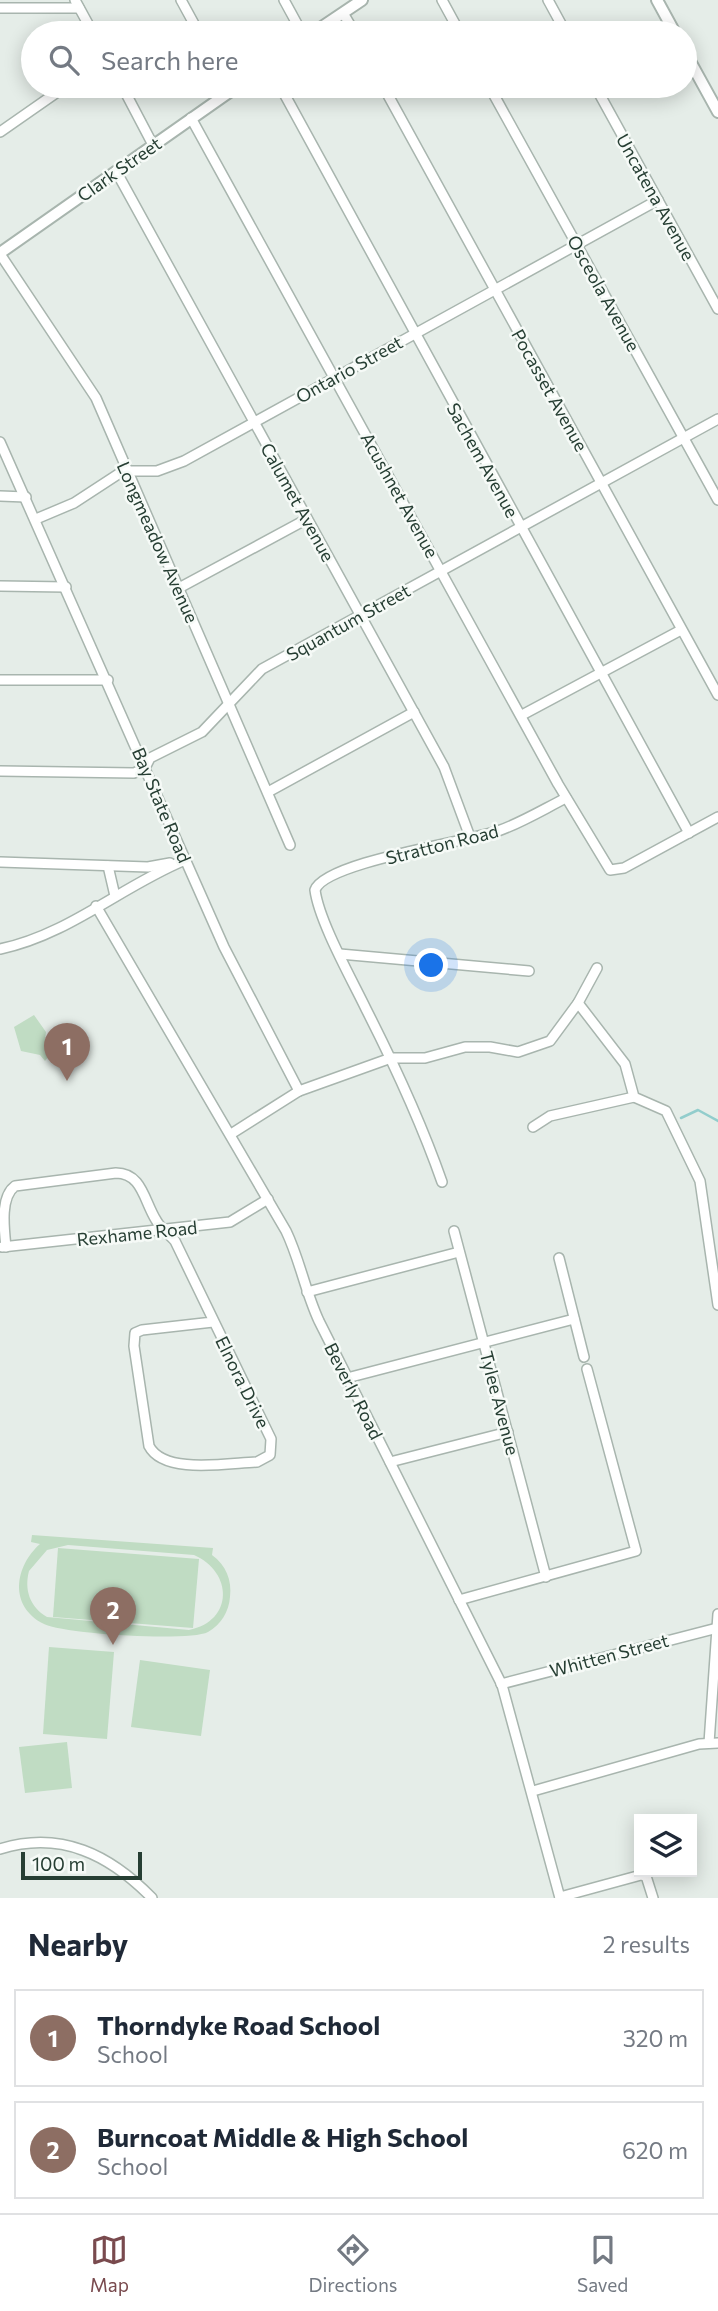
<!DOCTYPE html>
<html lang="en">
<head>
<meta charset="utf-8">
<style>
	body { margin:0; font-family:Commissioner,sans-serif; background:#f6f6f7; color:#1f2937 }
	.controls { position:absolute; right:21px; bottom:21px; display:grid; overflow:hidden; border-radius:0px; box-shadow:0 4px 18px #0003 }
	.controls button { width:63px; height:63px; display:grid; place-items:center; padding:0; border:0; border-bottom:2px solid #e0e1e3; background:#fff; color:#1f2937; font:35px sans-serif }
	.scale { position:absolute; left:21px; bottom:18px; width:121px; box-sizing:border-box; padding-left:7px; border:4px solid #263e33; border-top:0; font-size:19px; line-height:24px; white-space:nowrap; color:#263e33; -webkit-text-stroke:5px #f6faf7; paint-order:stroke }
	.you { position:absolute; left:432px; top:966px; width:24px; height:24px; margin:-18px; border:5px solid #fff; border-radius:50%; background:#1a73e8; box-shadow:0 0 0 10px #1a73e833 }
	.badge { display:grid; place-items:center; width:46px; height:46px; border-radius:50%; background:#794a4e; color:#fff; font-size:23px; font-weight:700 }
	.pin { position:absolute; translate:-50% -58px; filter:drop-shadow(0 2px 4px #0008) }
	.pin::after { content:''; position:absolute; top:37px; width:24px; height:21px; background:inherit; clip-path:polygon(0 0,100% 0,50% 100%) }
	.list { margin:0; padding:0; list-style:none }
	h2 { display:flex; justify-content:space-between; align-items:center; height:91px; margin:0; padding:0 28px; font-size:30px }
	h2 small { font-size:23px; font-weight:400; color:#747a83 }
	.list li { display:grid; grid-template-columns:46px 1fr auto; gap:21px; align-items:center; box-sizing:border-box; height:98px; margin:0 14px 14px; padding:0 14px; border:2px solid #e0e1e3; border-radius:0px }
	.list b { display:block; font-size:26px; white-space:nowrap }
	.list p { margin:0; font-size:23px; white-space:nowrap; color:#747a83 }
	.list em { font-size:23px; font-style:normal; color:#747a83 }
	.icon { flex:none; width:38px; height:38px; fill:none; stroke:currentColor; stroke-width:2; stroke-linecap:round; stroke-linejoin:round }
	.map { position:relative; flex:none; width:718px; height:1898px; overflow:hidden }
	.search { position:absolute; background:#fff; box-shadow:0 4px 18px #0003; left:21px; right:21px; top:21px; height:77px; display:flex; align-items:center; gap:18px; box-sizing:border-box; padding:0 24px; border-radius:38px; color:#747a83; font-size:26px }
	.sheet { height:315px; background:#fff }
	nav { display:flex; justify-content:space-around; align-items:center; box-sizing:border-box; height:98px; border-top:2px solid #e0e1e3; background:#fff; font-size:19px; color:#747a83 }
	nav a { display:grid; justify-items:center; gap:4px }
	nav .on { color:#794a4e }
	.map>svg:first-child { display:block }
</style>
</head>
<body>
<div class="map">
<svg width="718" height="1898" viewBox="0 0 718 1898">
	<rect width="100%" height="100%" fill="#e5ede8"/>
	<g fill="#c0dcc3" fill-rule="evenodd">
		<path d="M34 1015 46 1032 45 1039 52 1052 45 1061 40 1055 21 1051 14 1027Z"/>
		<path d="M32 1535 213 1548 212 1555C226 1565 232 1580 230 1597 229 1611 221 1625 208 1632 189 1642 64 1634 44 1624 8 1606 15 1566 40 1544L31 1542ZM68 1545 194 1555C233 1572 234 1621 189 1630L47 1617C30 1607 24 1590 29 1571L47 1550Z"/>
		<path d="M58 1548 199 1559 193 1628 53 1617Z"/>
		<path d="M49 1647 114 1652 107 1739 43 1734Z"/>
		<path d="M140 1660 210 1670 201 1736 131 1727Z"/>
		<path d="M67 1742 72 1788 25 1793 19 1747Z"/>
	</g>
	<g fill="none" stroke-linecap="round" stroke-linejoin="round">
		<path stroke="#92cdcc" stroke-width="2.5" d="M681 1118 698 1110 718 1121"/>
		<defs>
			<g id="minor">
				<path d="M75 0 93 33"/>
				<path d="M181 0 199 33"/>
				<path d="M284 0 302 33"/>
				<path d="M442 0 460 33"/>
				<path d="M548 0 566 33"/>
				<path d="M0 8H79"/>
				<path d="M343 13 355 33"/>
				<path d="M122 86 153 145"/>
				<path d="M280 86 689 833"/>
				<path d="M383 86 718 695"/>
				<path d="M489 86 718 500"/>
				<path d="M595 86 718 309"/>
				<path d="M191 118 558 784 610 870 624 868 718 817"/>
				<path d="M0 132 66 86"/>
				<path d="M116 171 444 767 470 837"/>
				<path d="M0 254 96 398 290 845"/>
				<path d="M0 442 224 947 299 1091 231 1134"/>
				<path d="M0 496 26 497"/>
				<path d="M36 519 74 503 123 471H157L184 461 658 200"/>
				<path d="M0 586 66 587"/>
				<path d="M179 588 307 519"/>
				<path d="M0 680H108"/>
				<path d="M522 715 681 630"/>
				<path d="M0 771 134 773 145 768 150 758 202 732 262 669 718 419"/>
				<path d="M268 792 414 712"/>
				<path d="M0 862 148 867 170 863"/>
				<path d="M108 866 115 896"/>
				<path d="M96 906 286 1231C300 1260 305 1291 319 1321L502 1685 560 1898"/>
				<path d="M0 949C68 935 122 886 185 860"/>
				<path d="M340 954 529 971"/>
				<path d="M578 1003 625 1064 634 1097 666 1111 700 1181 718 1305"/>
				<path d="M299 1091 391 1058H425L465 1047H490L518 1052 550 1041 578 1003 597 968"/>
				<path d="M533 1127 550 1116 634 1097"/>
				<path d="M442 1182C421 1122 395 1066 366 1009 351 978 319 921 315 890 325 862 466 842 498 831 521 823 544 809 566 798"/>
				<path d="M454 1231 546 1577"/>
				<path d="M2 1247 230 1222 268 1199"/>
				<path d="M6 1247C4 1228 0 1197 15 1186L116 1173C142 1173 144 1201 156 1220 160 1228 169 1234 175 1241L271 1439 270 1455 257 1462C228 1463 164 1475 149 1446L134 1346 135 1333 142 1330 213 1322"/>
				<path d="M559 1258 584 1357"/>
				<path d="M307 1292 459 1252"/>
				<path d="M347 1378 574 1319"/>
				<path d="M390 1462 508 1432"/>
				<path d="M459 1600 636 1551 587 1369"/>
				<path d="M501 1684 717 1628"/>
				<path d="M709 1743 718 1614"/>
				<path d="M533 1791 699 1744 718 1743"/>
				<path d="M0 1849C61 1830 110 1855 152 1898"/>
				<path d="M560 1897 641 1875 646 1876 653 1898"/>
			</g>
			<g id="tertiary">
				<path d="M657 0 675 33"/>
				<path d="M313 33 362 0"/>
				<path d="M685 52 718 112"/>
				<path d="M0 253 238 86"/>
			</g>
		</defs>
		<use href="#minor" stroke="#a8b5ae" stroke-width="12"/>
		<use href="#tertiary" stroke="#a8b5ae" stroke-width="14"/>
		<use href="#minor" stroke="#fff" stroke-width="9"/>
		<use href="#tertiary" stroke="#fff" stroke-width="10"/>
	</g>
	<g text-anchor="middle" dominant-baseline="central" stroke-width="5" stroke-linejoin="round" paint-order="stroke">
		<g font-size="18" fill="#263e33" stroke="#f6faf7">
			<text transform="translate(119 169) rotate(-35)">Clark Street</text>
			<text transform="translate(656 197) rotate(61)">Uncatena Avenue</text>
			<text transform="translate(604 293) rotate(61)">Osceola Avenue</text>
			<text transform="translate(349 369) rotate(-29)">Ontario Street</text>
			<text transform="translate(550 390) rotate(61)">Pocasset Avenue</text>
			<text transform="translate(483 460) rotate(61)">Sachem Avenue</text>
			<text transform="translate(400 495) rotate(61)">Acushnet Avenue</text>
			<text transform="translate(298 502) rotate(61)">Calumet Avenue</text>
			<text transform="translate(158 542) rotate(66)">Longmeadow Avenue</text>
			<text transform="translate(348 622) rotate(-29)">Squantum Street</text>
			<text transform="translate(162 805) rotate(67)">Bay State Road</text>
			<text transform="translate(442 844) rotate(-14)">Stratton Road</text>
			<text transform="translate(137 1233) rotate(-6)">Rexhame Road</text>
			<text transform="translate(243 1382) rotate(64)">Elnora Drive</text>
			<text transform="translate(354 1391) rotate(63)">Beverly Road</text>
			<text transform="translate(500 1403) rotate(75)">Tylee Avenue</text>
			<text transform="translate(609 1655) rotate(-15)">Whitten Street</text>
		</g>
	</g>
</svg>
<div class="controls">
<button><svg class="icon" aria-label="layers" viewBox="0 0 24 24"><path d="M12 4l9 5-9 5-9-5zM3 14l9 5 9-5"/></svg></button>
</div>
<div class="scale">100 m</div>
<div class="you"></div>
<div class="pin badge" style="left:67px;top:1081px;background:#8d6e63">1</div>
<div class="pin badge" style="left:113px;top:1645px;background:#8d6e63">2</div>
<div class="search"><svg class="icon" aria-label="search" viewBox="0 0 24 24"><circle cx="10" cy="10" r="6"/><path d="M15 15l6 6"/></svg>Search here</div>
</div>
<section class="sheet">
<h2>Nearby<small>2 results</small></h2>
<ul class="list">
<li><span class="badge" style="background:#8d6e63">1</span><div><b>Thorndyke Road School</b><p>School</p></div><em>320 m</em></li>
<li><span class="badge" style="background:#8d6e63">2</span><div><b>Burncoat Middle &amp; High School</b><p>School</p></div><em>620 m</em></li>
</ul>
</section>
<nav>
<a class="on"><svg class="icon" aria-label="map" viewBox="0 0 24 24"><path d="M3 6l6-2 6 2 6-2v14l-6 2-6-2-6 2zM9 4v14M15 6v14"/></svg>Map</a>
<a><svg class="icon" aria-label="directions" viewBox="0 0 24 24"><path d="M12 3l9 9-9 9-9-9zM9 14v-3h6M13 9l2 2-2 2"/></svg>Directions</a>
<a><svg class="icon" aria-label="saved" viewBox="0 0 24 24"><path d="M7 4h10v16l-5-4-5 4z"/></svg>Saved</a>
</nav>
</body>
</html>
